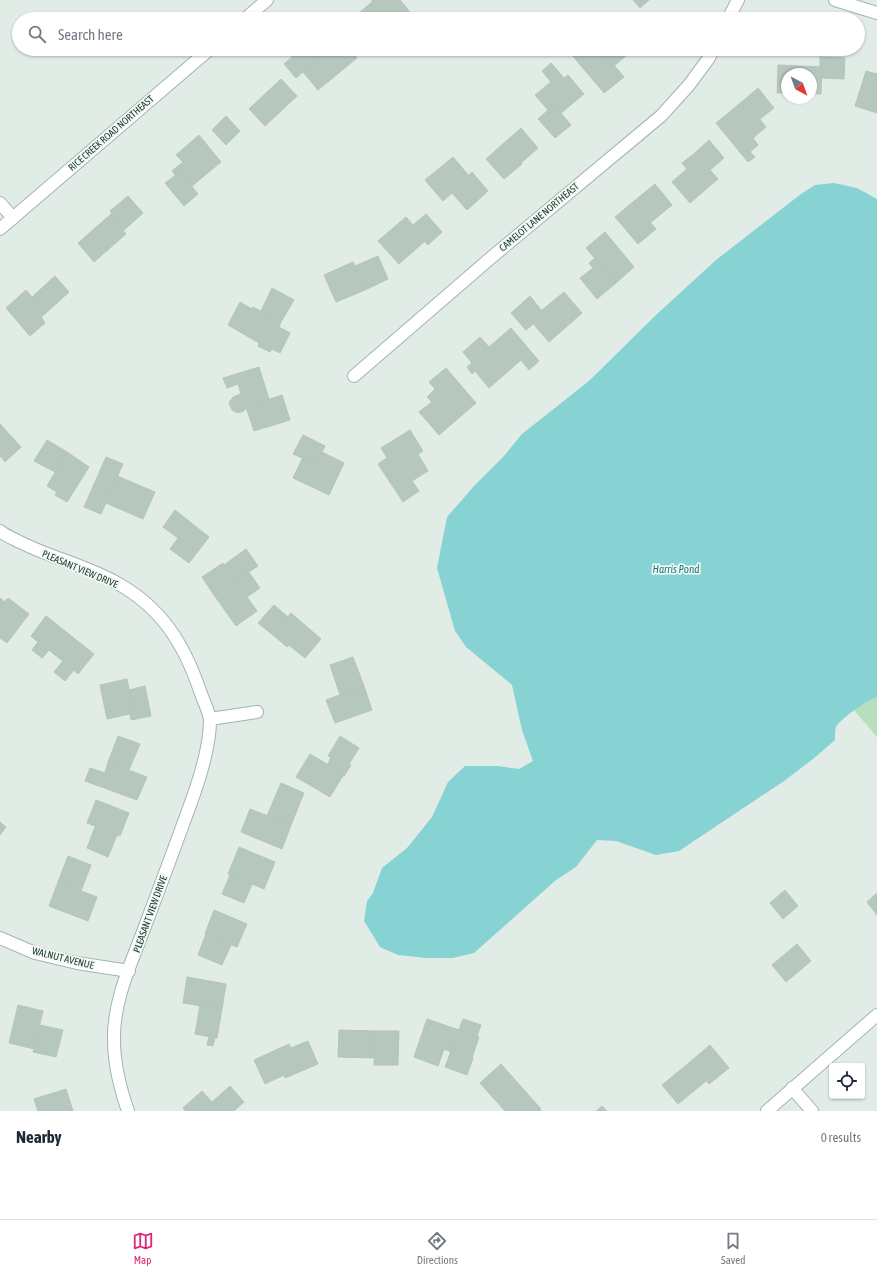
<!DOCTYPE html>
<html lang="en">
<head>
<meta charset="utf-8">
<style>
	body { margin:0; font-family:"Asap Condensed",sans-serif; background:#f6f6f7; color:#1f2937 }
	.controls { position:absolute; right:12px; bottom:12px; display:grid; overflow:hidden; border-radius:4px; box-shadow:0 1px 3px #0004 }
	.controls button { width:36px; height:36px; display:grid; place-items:center; padding:0; border:0; border-bottom:1px solid #e0e1e3; background:#fff; color:#1f2937; font:20px sans-serif }
	.compass { position:absolute; left:781px; top:68px; width:36px; height:36px; border-radius:50%; background:#fff; box-shadow:0 1px 3px #0004; rotate:139deg }
	.list { margin:0; padding:0; list-style:none }
	h2 { display:flex; justify-content:space-between; align-items:center; height:52px; margin:0; padding:0 16px; font-size:17px }
	h2 small { font-size:13px; font-weight:400; color:#747a83 }
	.icon { flex:none; width:22px; height:22px; fill:none; stroke:currentColor; stroke-width:2; stroke-linecap:round; stroke-linejoin:round }
	.map { position:relative; flex:none; width:877px; height:1111px; overflow:hidden }
	.search { position:absolute; background:#fff; box-shadow:0 1px 3px #0004; left:12px; right:12px; top:12px; height:44px; display:flex; align-items:center; gap:10px; box-sizing:border-box; padding:0 14px; border-radius:22px; color:#747a83; font-size:15px }
	.sheet { height:108px; background:#fff }
	nav { display:flex; justify-content:space-around; align-items:center; box-sizing:border-box; height:56px; border-top:1px solid #e0e1e3; background:#fff; font-size:11px; color:#747a83 }
	nav a { display:grid; justify-items:center; gap:2px }
	nav .on { color:#db2777 }
	.map>svg:first-child { display:block }
</style>
</head>
<body>
<div class="map">
<svg width="877" height="1111" viewBox="0 0 877 1111">
	<rect width="100%" height="100%" fill="#e1ece6"/>
	<path fill="#b9debe" d="M875 697H877V737L854 710Z"/>
	<path fill="#87d2d3" d="M834 183 857 188 877 199V697C868 700 841 718 836 727 835 730 835 736 835 740L813 759 784 781 679 851 656 855 616 841 597 840 576 867 556 880 474 953 453 958H426L398 955 380 947 364 921 367 901 373 893 382 868 407 848 432 817 448 782 465 766H498L519 769 533 761 522 730 512 685 466 647 455 631 437 568 447 517 475 485 504 456 522 434 589 381 656 315 716 260 801 194 815 185Z"/>
	<g fill="#b6c7be" stroke="#b3c6bc">
		<path d="M371 0H389L379 9Z"/>
		<path d="M389 0H400L410 12 401 19H354L353 18 372 2 379 9Z"/>
		<path d="M633 0H649L640 8Z"/>
		<path d="M298 49H312L319 58 296 78 284 64 292 57 291 55Z"/>
		<path d="M316 49H349L357 58 318 90 303 72 319 58 313 51Z"/>
		<path d="M577 49H587L592 55 600 49 624 77 604 93 571 54Z"/>
		<path d="M602 49H634L614 66 601 50Z"/>
		<path d="M820 57 845 58 844 79 822 78V67H820Z"/>
		<path d="M551 63 564 78 568 75 584 94 561 113 554 105 548 110 535 95 551 82 542 71Z"/>
		<path d="M778 65 822 67 821 94H811V74H787V93H777Z"/>
		<path d="M866 71 877 74V113L855 106Z"/>
		<path d="M281 79 297 96 265 126 249 109Z"/>
		<path d="M758 88 774 108 760 119 744 100Z"/>
		<path d="M744 100 766 127 753 138 758 145 750 152 755 157 748 162 716 123Z"/>
		<path d="M554 105 571 125 555 138 538 119Z"/>
		<path d="M226 116 240 131 226 145 212 130Z"/>
		<path d="M521 128 538 148 521 163 504 143Z"/>
		<path d="M199 135 221 162 192 186 180 172 176 176 172 171 183 162 176 155Z"/>
		<path d="M709 140 724 158 710 170 695 153Z"/>
		<path d="M504 143 522 164 504 179 486 159Z"/>
		<path d="M695 153 718 179 690 203 672 182 687 169 682 163Z"/>
		<path d="M453 157 470 177 443 201 425 180Z"/>
		<path d="M180 172 198 194 184 206 165 183Z"/>
		<path d="M472 172 488 191 467 210 452 193 470 177 469 175Z"/>
		<path d="M655 184 672 205 650 223 633 202Z"/>
		<path d="M128 196 143 213 123 231 110 215 112 213 110 211Z"/>
		<path d="M633 202 656 229 638 244 615 217Z"/>
		<path d="M426 214 442 232 428 245 425 242 426 240 413 225Z"/>
		<path d="M110 215 126 234 94 262 78 243Z"/>
		<path d="M406 217 426 240 399 264 378 241Z"/>
		<path d="M605 232 634 267 616 283 586 248Z"/>
		<path d="M378 256 388 279 365 290 355 266Z"/>
		<path d="M595 258 616 283 597 299 580 278 593 268 589 263Z"/>
		<path d="M353 262 365 290 336 302 324 275Z"/>
		<path d="M55 276 69 292 46 313 32 297Z"/>
		<path d="M272 288 294 300 281 322 261 311Z"/>
		<path d="M26 290 46 313 41 317 45 323 30 336 6 308Z"/>
		<path d="M564 292 582 313 549 342 530 320Z"/>
		<path d="M530 296 542 311 530 320 533 324 526 330 511 313Z"/>
		<path d="M240 302 252 309 253 307 281 322 279 327 290 333 280 353 272 349 270 352 258 346 259 343 228 325Z"/>
		<path d="M511 328 539 361 529 370 521 360 489 388 475 371 472 374 467 367 472 363 463 352 480 337 489 347Z"/>
		<path d="M259 367 269 399 246 407 244 411 238 413 232 410 229 403 233 397 241 394 238 384 227 388 223 378Z"/>
		<path d="M446 368 476 403 439 435 419 412 432 402 427 397 435 389 429 382Z"/>
		<path d="M282 395 290 420 254 431 246 407Z"/>
		<path d="M0 424 21 447 5 462 0 456Z"/>
		<path d="M410 430 423 451 418 454 428 471 412 481 419 491 403 502 378 464 387 458 381 448Z"/>
		<path d="M303 435 325 446 316 463 303 457 302 458 293 454Z"/>
		<path d="M47 440 67 452 55 472 34 461Z"/>
		<path d="M67 452 89 467 67 502 55 495 57 492 47 486Z"/>
		<path d="M322 452 344 463 329 495 293 478 303 457 316 463Z"/>
		<path d="M106 457 123 464 101 514 84 507Z"/>
		<path d="M117 476 155 492 143 519 106 503Z"/>
		<path d="M175 510 190 522 178 538 163 527Z"/>
		<path d="M190 522 209 537 189 563 170 549Z"/>
		<path d="M246 549 258 566 249 572 248 571 214 595 202 577 223 563 224 565Z"/>
		<path d="M248 571 260 588 247 597 257 611 236 626 214 595Z"/>
		<path d="M0 598 5 602 0 608Z"/>
		<path d="M8 598 29 614 7 643 0 638V608Z"/>
		<path d="M274 605 288 617 273 635 258 623Z"/>
		<path d="M291 613 321 639 305 658 289 645 287 647 273 635Z"/>
		<path d="M46 616 70 635 55 655 49 650 42 658 32 650 38 642 31 636Z"/>
		<path d="M70 635 94 654 78 674 74 670 65 681 54 672 63 661 55 655Z"/>
		<path d="M353 657 364 686 340 695 330 665Z"/>
		<path d="M127 679 134 713 107 719 100 685Z"/>
		<path d="M145 686 151 716 131 720 130 714 134 713 129 690Z"/>
		<path d="M364 686 372 710 335 723 326 700Z"/>
		<path d="M118 736 140 744 129 770 108 762Z"/>
		<path d="M340 736 359 748 349 764 351 765 344 776H343L344 774 328 764 331 757 328 756Z"/>
		<path d="M310 754 344 774 330 797 296 777Z"/>
		<path d="M108 762 147 777 137 800 85 781 90 768 105 773Z"/>
		<path d="M281 783 304 793 291 825 267 816Z"/>
		<path d="M96 800 129 813 120 836 87 823Z"/>
		<path d="M250 809 291 825 282 849 241 832Z"/>
		<path d="M0 822 6 827 0 835Z"/>
		<path d="M95 827 117 835 108 857 87 848Z"/>
		<path d="M239 847 275 862 264 889 228 874Z"/>
		<path d="M68 856 91 865 81 891 58 882Z"/>
		<path d="M230 875 252 884 244 903 222 894Z"/>
		<path d="M58 882 97 897 88 921 49 906Z"/>
		<path d="M785 890 798 906 783 919 770 903Z"/>
		<path d="M877 893V915L867 902Z"/>
		<path d="M214 910 247 924 237 947 205 934Z"/>
		<path d="M206 934 231 945 222 965 198 955Z"/>
		<path d="M797 944 811 961 786 982 772 965Z"/>
		<path d="M187 977 226 984 222 1009 183 1003Z"/>
		<path d="M18 1005 43 1011 34 1049 9 1043Z"/>
		<path d="M200 1005 222 1009 217 1038 195 1034Z"/>
		<path d="M427 1019 459 1030 451 1052 444 1049 438 1066 414 1057Z"/>
		<path d="M463 1019 481 1025 477 1036 479 1037 472 1058H473L467 1075 445 1067Z"/>
		<path d="M40 1025 63 1030 56 1057 33 1052Z"/>
		<path d="M339 1030 375 1031 374 1058 338 1057Z"/>
		<path d="M375 1031H399L398 1065H374Z"/>
		<path d="M209 1037 215 1038 213 1046 207 1045Z"/>
		<path d="M308 1041 318 1064 285 1078 284 1075 265 1084 254 1060 289 1044 291 1048Z"/>
		<path d="M710 1045 729 1068 709 1084 690 1062Z"/>
		<path d="M690 1062 706 1081 678 1104 662 1085Z"/>
		<path d="M501 1064 541 1109 540 1111H505L480 1083Z"/>
		<path d="M230 1086 244 1102 234 1111H220L212 1102Z"/>
		<path d="M66 1089 73 1111H38L34 1099Z"/>
		<path d="M202 1091 212 1102 220 1111H185L183 1108Z"/>
		<path d="M602 1106 607 1111H596Z"/>
	</g>
	<g fill="none" stroke-linecap="round" stroke-linejoin="round">
		<defs>
			<g id="minor">
				<path d="M835 0 877 13"/>
				<path d="M728 19 738 0"/>
				<path d="M354 376 493 256 661 116 689 85 709 58 713 49"/>
				<path d="M0 531C6 536 14 539 22 543 52 558 87 566 117 583 162 608 184 644 200 691 203 700 209 711 210 720 210 745 202 771 194 794 178 839 161 884 144 929 131 964 113 1001 114 1040 114 1065 120 1088 128 1111"/>
				<path d="M210 719 257 712"/>
				<path d="M0 938 35 953 77 963 129 971"/>
				<path d="M792 1088 812 1111"/>
			</g>
			<g id="tertiary">
				<path d="M245 19 267 0"/>
				<path d="M0 203 13 218"/>
				<path d="M0 229 210 49"/>
				<path d="M767 1111 877 1015"/>
			</g>
		</defs>
		<use href="#minor" stroke="#a4b4ac" stroke-width="14"/>
		<use href="#tertiary" stroke="#a4b4ac" stroke-width="14"/>
		<use href="#minor" stroke="#fff" stroke-width="12"/>
		<use href="#tertiary" stroke="#fff" stroke-width="12"/>
	</g>
	<g text-anchor="middle" dominant-baseline="central" stroke-width="3.5" stroke-linejoin="round" paint-order="stroke">
		<g font-size="10" fill="#213e32" stroke="#f2f9f4">
			<text transform="translate(111 133) rotate(-41)">RICE CREEK ROAD NORTHEAST</text>
			<text transform="translate(539 217) rotate(-40)">CAMELOT LANE NORTHEAST</text>
			<text transform="translate(80 569) rotate(23)">PLEASANT VIEW DRIVE</text>
			<text transform="translate(150 914) rotate(-70)">PLEASANT VIEW DRIVE</text>
			<text transform="translate(63 958) rotate(14)">WALNUT AVENUE</text>
		</g>
		<g font-size="11" font-style="italic" fill="#19797c" stroke="#f2f9f4">
			<text x="676" y="569">Harris Pond</text>
		</g>
	</g>
</svg>
<div class="controls">
<button><svg class="icon" aria-label="locate" viewBox="0 0 24 24"><circle cx="12" cy="12" r="6"/><path d="M12 2v4M12 18v4M2 12h4M18 12h4"/></svg></button>
</div>
<svg class="compass" viewBox="-18 -18 36 36"><path d="M0-13l5 13h-10z" fill="#e53935"/><path d="M0 13l5-13h-10z" fill="#747a83"/></svg>
<div class="search"><svg class="icon" aria-label="search" viewBox="0 0 24 24"><circle cx="10" cy="10" r="6"/><path d="M15 15l6 6"/></svg>Search here</div>
</div>
<section class="sheet">
<h2>Nearby<small>0 results</small></h2>
<ul class="list">
</ul>
</section>
<nav>
<a class="on"><svg class="icon" aria-label="map" viewBox="0 0 24 24"><path d="M3 6l6-2 6 2 6-2v14l-6 2-6-2-6 2zM9 4v14M15 6v14"/></svg>Map</a>
<a><svg class="icon" aria-label="directions" viewBox="0 0 24 24"><path d="M12 3l9 9-9 9-9-9zM9 14v-3h6M13 9l2 2-2 2"/></svg>Directions</a>
<a><svg class="icon" aria-label="saved" viewBox="0 0 24 24"><path d="M7 4h10v16l-5-4-5 4z"/></svg>Saved</a>
</nav>
</body>
</html>
